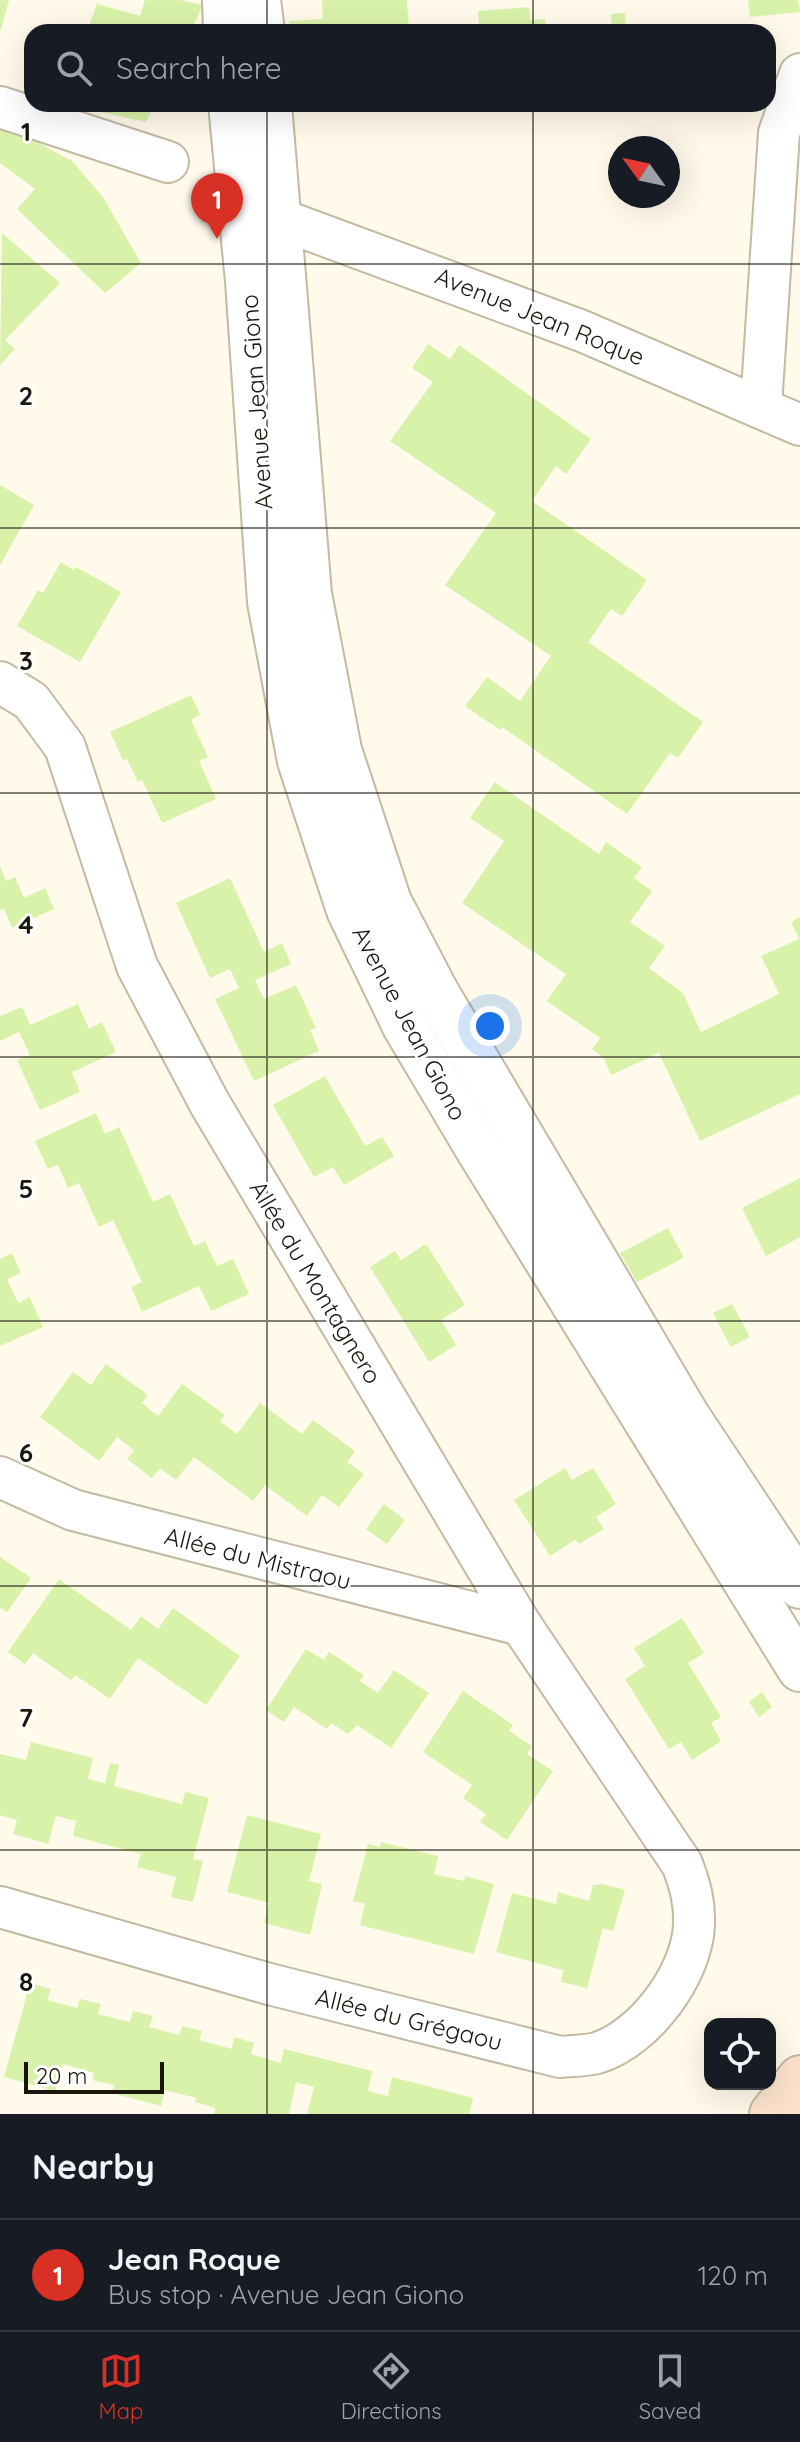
<!DOCTYPE html>
<html lang="en">
<head>
<meta charset="utf-8">
<style>
	body { margin:0; font-family:Quicksand,sans-serif; background:#20242c; color:#f1f3f6 }
	.controls { position:absolute; right:24px; bottom:24px; display:grid; overflow:hidden; border-radius:16px; box-shadow:0 8px 32px #0002 }
	.controls button { width:72px; height:72px; display:grid; place-items:center; padding:0; border:0; border-bottom:2px solid #363941; background:#171b24; color:#f1f3f6; font:40px sans-serif }
	.compass { position:absolute; left:608px; top:136px; width:72px; height:72px; border-radius:50%; background:#171b24; box-shadow:0 8px 32px #0002; rotate:303deg }
	.scale { position:absolute; left:24px; bottom:20px; width:140px; box-sizing:border-box; padding-left:8px; border:4px solid #1a170e; border-top:0; font-size:22px; line-height:28px; white-space:nowrap; color:#1a170e; -webkit-text-stroke:6px #fff; paint-order:stroke }
	.you { position:absolute; left:490px; top:1026px; width:28px; height:28px; margin:-20px; border:6px solid #fff; border-radius:50%; background:#1a73e8; box-shadow:0 0 0 12px #1a73e833 }
	.badge { display:grid; place-items:center; width:52px; height:52px; border-radius:50%; background:#d93025; color:#fff; font-size:26px; font-weight:700 }
	.pin { position:absolute; translate:-50% -66px; filter:drop-shadow(0 2px 4px #0008) }
	.pin::after { content:''; position:absolute; top:42px; width:28px; height:24px; background:inherit; clip-path:polygon(0 0,100% 0,50% 100%) }
	.list { margin:0; padding:0; list-style:none }
	h2 { display:flex; justify-content:space-between; align-items:center; height:104px; margin:0; padding:0 32px; font-size:34px }
	h2 small { font-size:26px; font-weight:400; color:#9ea1a6 }
	.list li { display:grid; grid-template-columns:52px 1fr auto; gap:24px; align-items:center; box-sizing:border-box; height:112px; padding:0 32px; border-top:2px solid #363941 }
	.list b { display:block; font-size:30px; white-space:nowrap }
	.list p { margin:0; font-size:26px; white-space:nowrap; color:#9ea1a6 }
	.list em { font-size:26px; font-style:normal; color:#9ea1a6 }
	.icon { flex:none; width:44px; height:44px; fill:none; stroke:currentColor; stroke-width:2; stroke-linecap:round; stroke-linejoin:round }
	.map { position:relative; flex:none; width:800px; height:2114px; overflow:hidden }
	.search { position:absolute; background:#171b24; box-shadow:0 8px 32px #0002; left:24px; right:24px; top:24px; height:88px; display:flex; align-items:center; gap:20px; box-sizing:border-box; padding:0 28px; border-radius:24px; color:#9ea1a6; font-size:30px }
	.sheet { height:216px; background:#171b24 }
	nav { display:flex; justify-content:space-around; align-items:center; box-sizing:border-box; height:112px; border-top:2px solid #363941; background:#171b24; font-size:22px; color:#9ea1a6 }
	nav a { display:grid; justify-items:center; gap:4px }
	nav .on { color:#d93025 }
	.map>svg:first-child { display:block }
</style>
</head>
<body>
<div class="map">
<svg width="800" height="2114" viewBox="0 0 800 2114">
	<rect width="100%" height="100%" fill="#fffaea"/>
	<g fill="#d9f2aa">
		<path d="M0 0H9L1 30H0Z"/>
		<path d="M145 0H180L203 5 190 32H87L97 4 140 16Z"/>
		<path d="M322 0H407L409 32H290L289 21 323 19Z"/>
		<path d="M748 0H798L800 12 750 17Z"/>
		<path d="M529 7 530 20 545 19 546 32H447V26L479 24 478 11Z"/>
		<path d="M625 13 626 29 612 30 611 14Z"/>
		<path d="M84 104H155L146 122 83 108Z"/>
		<path d="M0 122 72 161 103 197 141 263 105 293 17 209 35 189 0 163Z"/>
		<path d="M2 233 60 283 5 340 15 349 0 365Z"/>
		<path d="M428 344 450 359 459 345 591 439 566 474 556 466 532 501 647 580 622 616 611 609 588 642 703 722 678 758 670 753 627 814 502 727 500 730 465 706 487 677 520 701 551 656 445 585 496 513 390 441 433 382 412 368Z"/>
		<path d="M0 485 34 505 0 565Z"/>
		<path d="M61 562 74 570 76 567 121 592 80 662 17 626 38 590 43 593Z"/>
		<path d="M191 695 200 715 191 720 208 757 199 761 216 799 162 823 142 780 138 782 127 759 123 760 110 732Z"/>
		<path d="M495 782 599 854 606 842 642 867 634 878 652 891 630 922 665 946 649 968 683 993 701 1032 779 994 761 956 799 939 791 922 800 917V1094L700 1141 659 1053 611 1075 603 1057 592 1049 600 1038 547 1001 566 974 462 903 504 841 470 818Z"/>
		<path d="M0 867 6 881 15 877 24 898 45 888 54 909 12 928 4 909 0 910Z"/>
		<path d="M230 878 264 952 282 943 291 964 255 980 264 999 296 985 316 1028 310 1030 319 1051 254 1081 215 999 239 988 230 969 210 978 176 903Z"/>
		<path d="M78 1004 89 1029 102 1022 116 1052 72 1072 80 1092 40 1110 17 1060 30 1055 19 1032 0 1041V1016L22 1007 30 1025Z"/>
		<path d="M325 1076 365 1146 382 1137 394 1156 344 1185 333 1167 314 1177 273 1105Z"/>
		<path d="M96 1113 105 1134 119 1127 153 1202 170 1194 194 1246 205 1241 217 1266 233 1259 249 1294 211 1311 199 1286 142 1312 131 1287 142 1282 113 1220 99 1227 79 1183 68 1188 58 1165 48 1169 35 1141Z"/>
		<path d="M800 1178V1237L766 1256 742 1208Z"/>
		<path d="M668 1228 684 1258 637 1282 620 1253Z"/>
		<path d="M426 1244 465 1305 441 1320 456 1345 429 1362 370 1267 395 1251 401 1260Z"/>
		<path d="M12 1253 21 1273 7 1279 18 1303 30 1297 43 1327 0 1346V1259Z"/>
		<path d="M732 1304 750 1337 731 1347 713 1313Z"/>
		<path d="M106 1364 148 1395 142 1403 158 1416 182 1384 225 1415 220 1421 237 1434 260 1403 302 1434 313 1420 355 1451 347 1462 364 1474 339 1507 322 1495 307 1516 265 1485 253 1501 194 1457 176 1480 160 1468 152 1478 127 1459 134 1450 117 1437 99 1461 40 1417 73 1372 91 1385Z"/>
		<path d="M565 1468 572 1480 593 1468 616 1504 596 1517 604 1529 579 1544 575 1540 550 1556 514 1500Z"/>
		<path d="M384 1504 405 1520 387 1544 366 1529Z"/>
		<path d="M0 1557 31 1578 7 1612 0 1608Z"/>
		<path d="M59 1579 131 1630 141 1616 158 1629 173 1608 240 1656 206 1705 138 1658 110 1699 75 1675 71 1680 33 1653 25 1664 8 1652Z"/>
		<path d="M682 1618 704 1653 688 1663 721 1717 711 1723 721 1741 692 1760 681 1742 669 1749 625 1679 645 1666 634 1648Z"/>
		<path d="M306 1649 324 1660 329 1652 364 1675 360 1681 378 1693 394 1670 429 1693 391 1748 357 1725 348 1734 331 1723 327 1729 294 1707 284 1722 266 1710Z"/>
		<path d="M463 1691 513 1725 509 1731 532 1746 527 1754 553 1771 507 1840 480 1822 486 1814 463 1798 472 1785 423 1752Z"/>
		<path d="M762 1692 772 1707 759 1717 749 1702Z"/>
		<path d="M31 1742 93 1758 88 1779 105 1783 110 1763 119 1765 114 1786 182 1804 185 1792 209 1798 193 1859 203 1861 193 1902 171 1897 176 1877 137 1867 141 1854 73 1836 76 1821 56 1816 48 1844 13 1834 17 1820 0 1815V1754L26 1760Z"/>
		<path d="M247 1815 321 1834 309 1881 322 1884 310 1935 264 1923 269 1903 227 1892Z"/>
		<path d="M381 1842 438 1856 434 1874 464 1881 465 1876 494 1884 474 1954 360 1925 365 1904 353 1901 368 1844 380 1847Z"/>
		<path d="M602 1884 625 1890 613 1931 603 1928 587 1988 561 1982 563 1970 496 1952 512 1893 556 1904 558 1892 589 1901 593 1885Z"/>
		<path d="M30 1983 51 1989 47 2000 77 2008 80 1999 101 2004 98 2014 130 2022 133 2011 153 2016 149 2027 179 2035 182 2026 202 2031 199 2040 232 2049 234 2037 254 2043 251 2054 281 2063 284 2049 372 2071 368 2091 388 2096 392 2077 473 2098 469 2114H307L314 2087 296 2082 289 2114H214L215 2108 195 2102 196 2098 165 2090 161 2106 112 2093 114 2085 92 2080 94 2073 63 2064 55 2091 4 2077Z"/>
	</g>
	<g fill="none" stroke-linecap="round" stroke-linejoin="round">
		<defs>
			<g id="minor">
				<path d="M0 107 168 162"/>
				<path d="M277 218 582 331 800 425"/>
				<path d="M761 406 779 133 800 74"/>
				<path d="M0 682 31 701 65 747 137 966 210 1104 521 1625 682 1864C690 1885 695 1902 694 1925 692 1974 645 2038 597 2053 585 2056 571 2056 560 2057L269 1984 0 1907"/>
				<path d="M0 1477 73 1510 521 1625"/>
			</g>
			<g id="tertiary">
				<path d="M225 0 226 32"/>
				<path d="M258 0 262 32"/>
				<path d="M231 104 248 281 270 602 300 761 349 910 405 1026 478 1149 800 1669"/>
				<path d="M269 104 309 594 339 750 389 902 436 992 687 1416 800 1586"/>
			</g>
			<path id="secondary" d="M772 2114 800 2078"/>
		</defs>
		<use href="#minor" stroke="#c2baa2" stroke-width="44"/>
		<use href="#tertiary" stroke="#c2baa2" stroke-width="48"/>
		<use href="#secondary" stroke="#c2baa2" stroke-width="48"/>
		<use href="#minor" stroke="#fff" stroke-width="40"/>
		<use href="#tertiary" stroke="#fff" stroke-width="44"/>
		<use href="#secondary" stroke="#fce2cb" stroke-width="44"/>
	</g>
	<path fill="none" stroke="#1a170e" stroke-width="2" stroke-opacity="0.55" d="M267 0V32M533 0V32M267 104V2114M533 104V2114M0 264H800M0 528H800M0 793H800M0 1057H800M0 1321H800M0 1586H800M0 1850H800"/>
	<g text-anchor="middle" dominant-baseline="central" stroke-width="6" stroke-linejoin="round" paint-order="stroke">
		<g font-size="24" fill="#1a170e" stroke="#fff">
			<text transform="translate(540 316) rotate(22)">Avenue Jean Roque</text>
			<text transform="translate(256 402) rotate(-94)">Avenue Jean Giono</text>
			<text transform="translate(410 1023) rotate(62)">Avenue Jean Giono</text>
			<text transform="translate(316 1282) rotate(59)">Allée du Montagnero</text>
			<text transform="translate(258 1558) rotate(14)">Allée du Mistraou</text>
			<text transform="translate(409 2019) rotate(14)">Allée du Grégaou</text>
		</g>
	</g>
	<g font-size="26" text-anchor="middle" font-weight="bold" fill="#1a170e" stroke="#fff" stroke-width="6" stroke-linejoin="round" paint-order="stroke">
		<text x="26" y="141">1</text>
		<text x="26" y="405">2</text>
		<text x="26" y="670">3</text>
		<text x="26" y="934">4</text>
		<text x="26" y="1198">5</text>
		<text x="26" y="1462">6</text>
		<text x="26" y="1727">7</text>
		<text x="26" y="1991">8</text>
	</g>
</svg>
<div class="controls">
<button><svg class="icon" aria-label="locate" viewBox="0 0 24 24"><circle cx="12" cy="12" r="6"/><path d="M12 2v4M12 18v4M2 12h4M18 12h4"/></svg></button>
</div>
<svg class="compass" viewBox="-18 -18 36 36"><path d="M0-13l5 13h-10z" fill="#e53935"/><path d="M0 13l5-13h-10z" fill="#9ea1a6"/></svg>
<div class="scale">20 m</div>
<div class="you"></div>
<div class="pin badge" style="left:217px;top:239px">1</div>
<div class="search"><svg class="icon" aria-label="search" viewBox="0 0 24 24"><circle cx="10" cy="10" r="6"/><path d="M15 15l6 6"/></svg>Search here</div>
</div>
<section class="sheet">
<h2>Nearby<small></small></h2>
<ul class="list">
<li><span class="badge">1</span><div><b>Jean Roque</b><p>Bus stop · Avenue Jean Giono</p></div><em>120 m</em></li>
</ul>
</section>
<nav>
<a class="on"><svg class="icon" aria-label="map" viewBox="0 0 24 24"><path d="M3 6l6-2 6 2 6-2v14l-6 2-6-2-6 2zM9 4v14M15 6v14"/></svg>Map</a>
<a><svg class="icon" aria-label="directions" viewBox="0 0 24 24"><path d="M12 3l9 9-9 9-9-9zM9 14v-3h6M13 9l2 2-2 2"/></svg>Directions</a>
<a><svg class="icon" aria-label="saved" viewBox="0 0 24 24"><path d="M7 4h10v16l-5-4-5 4z"/></svg>Saved</a>
</nav>
</body>
</html>
